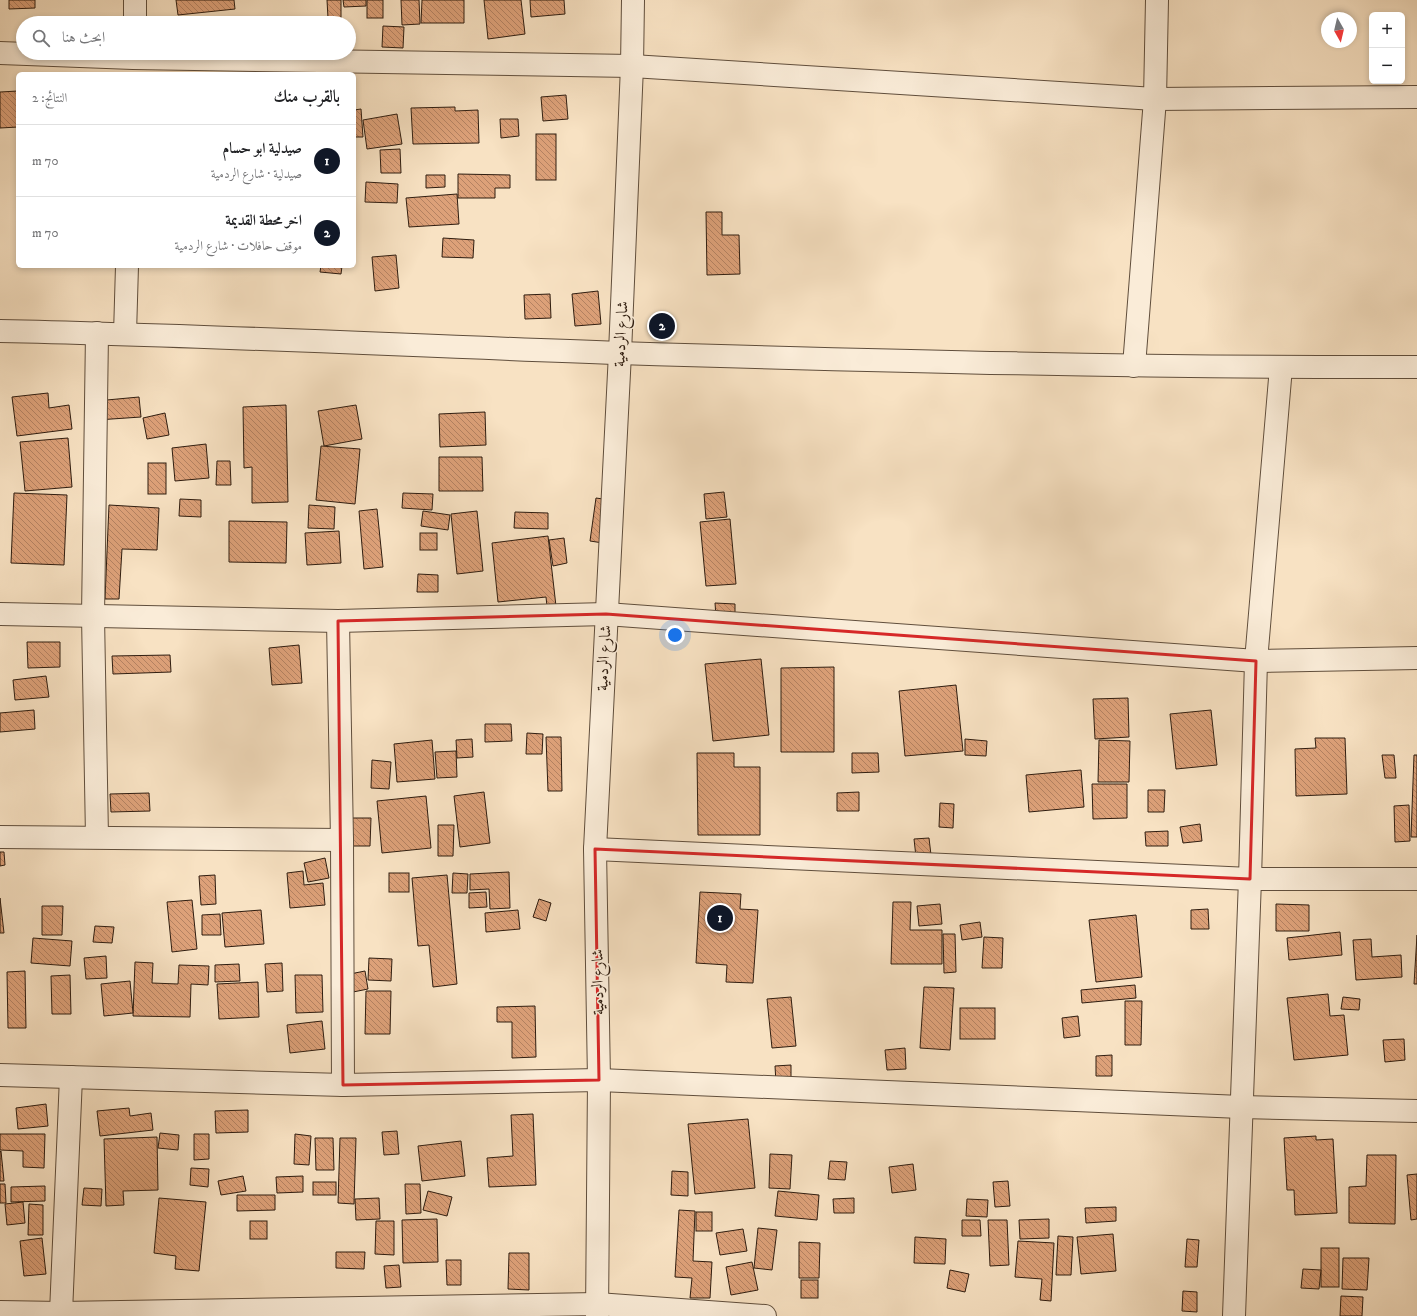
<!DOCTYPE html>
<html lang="ar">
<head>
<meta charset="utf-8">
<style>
	body { margin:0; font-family:"IM FELL DW Pica",Amiri,serif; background:#f6f6f6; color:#202124; direction:rtl }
	.controls { position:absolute; right:12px; top:12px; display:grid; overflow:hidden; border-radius:6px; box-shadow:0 2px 6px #0003 }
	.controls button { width:36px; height:36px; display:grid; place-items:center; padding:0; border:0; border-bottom:1px solid #e0e0e0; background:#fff; color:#202124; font:20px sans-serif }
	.compass { position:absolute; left:1321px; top:12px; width:36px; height:36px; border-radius:50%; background:#fff; box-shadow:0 2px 6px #0003; rotate:172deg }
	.you { position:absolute; left:675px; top:635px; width:14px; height:14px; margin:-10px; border:3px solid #fff; border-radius:50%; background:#1a73e8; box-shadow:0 0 0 6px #1a73e833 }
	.badge { display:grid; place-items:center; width:26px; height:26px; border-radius:50%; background:#111827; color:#fff; font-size:13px; font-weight:700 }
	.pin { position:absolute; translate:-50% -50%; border:2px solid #fff; box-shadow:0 1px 4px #0006 }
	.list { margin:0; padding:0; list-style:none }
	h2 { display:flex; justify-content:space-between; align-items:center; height:52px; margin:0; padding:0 16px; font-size:17px }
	h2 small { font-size:13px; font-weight:400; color:#757577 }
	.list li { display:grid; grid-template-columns:26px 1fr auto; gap:12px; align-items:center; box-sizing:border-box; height:72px; padding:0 16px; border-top:1px solid #e0e0e0 }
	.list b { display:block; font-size:15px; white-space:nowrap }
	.list p { margin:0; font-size:13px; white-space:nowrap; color:#757577 }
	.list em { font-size:13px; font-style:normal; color:#757577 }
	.icon { flex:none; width:22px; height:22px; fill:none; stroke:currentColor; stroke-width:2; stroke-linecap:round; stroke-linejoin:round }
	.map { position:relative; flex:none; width:1417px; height:1316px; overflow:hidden; direction:ltr }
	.search { position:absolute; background:#fff; box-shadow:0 2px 6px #0003; left:16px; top:16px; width:340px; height:44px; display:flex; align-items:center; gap:10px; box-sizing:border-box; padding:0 14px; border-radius:22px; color:#757577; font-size:15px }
	.panel { position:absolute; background:#fff; box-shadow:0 2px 6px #0003; left:16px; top:72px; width:340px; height:196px; border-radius:6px; direction:rtl }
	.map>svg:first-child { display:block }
</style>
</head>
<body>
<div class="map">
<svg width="1417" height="1316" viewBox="0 0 1417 1316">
	<defs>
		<pattern id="building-back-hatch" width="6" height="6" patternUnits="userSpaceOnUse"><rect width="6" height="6" fill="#dda179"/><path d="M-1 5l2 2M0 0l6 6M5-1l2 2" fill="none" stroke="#b48262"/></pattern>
	</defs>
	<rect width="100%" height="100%" fill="#f8e2c3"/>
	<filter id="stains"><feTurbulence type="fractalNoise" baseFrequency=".005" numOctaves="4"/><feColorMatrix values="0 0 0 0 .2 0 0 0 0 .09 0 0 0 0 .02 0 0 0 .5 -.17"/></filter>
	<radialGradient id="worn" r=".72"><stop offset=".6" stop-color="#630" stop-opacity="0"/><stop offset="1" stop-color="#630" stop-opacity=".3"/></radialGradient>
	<g fill="url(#building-back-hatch)" stroke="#2e1c0f">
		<path d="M9 0H35V8L9 9Z"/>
		<path d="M176 0H234L235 9 178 15Z"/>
		<path d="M327 0H341V18H328Z"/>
		<path d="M343 0H366V6L344 7Z"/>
		<rect x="367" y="0" width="16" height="18"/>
		<path d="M401 0H419L420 24 402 25Z"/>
		<path d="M422 0H464V23H421Z"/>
		<path d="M484 0H521L525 34 488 39Z"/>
		<path d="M530 0H564L565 14 531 17Z"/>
		<path d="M383 26 404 27 403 48 382 47Z"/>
		<path d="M18 91V127L0 128V92Z"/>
		<path d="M566 95 568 119 543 121 541 97Z"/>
		<path d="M455 107V111L478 110 479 143 413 144 411 108Z"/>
		<path d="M361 109 363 137H354V110Z"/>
		<path d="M397 114 402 144 367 149 363 120Z"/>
		<path d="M500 119H518L519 136 501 138Z"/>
		<rect x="536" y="134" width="20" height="46"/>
		<path d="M400 149 401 173H381L380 150Z"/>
		<path d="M458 174 510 175V188H495V198H458Z"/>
		<path d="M426 175H445V187L426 188Z"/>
		<path d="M366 182 398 184 397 203 365 202Z"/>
		<path d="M457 194 459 224 409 227 406 198Z"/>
		<path d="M706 212H722V235H739L740 274 707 275Z"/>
		<path d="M443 238 474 240 473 258 442 257Z"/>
		<path d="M396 255 399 288 375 291 372 257Z"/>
		<path d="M321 266H342L341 274 320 272Z"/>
		<path d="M598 291 601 324 575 326 572 294Z"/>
		<path d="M550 294 551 318 525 319 524 295Z"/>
		<path d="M48 393 49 408 69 405 72 429 17 436 12 397Z"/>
		<path d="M139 397 141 417 97 420 96 401Z"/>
		<path d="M286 405 288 502 252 503V467L244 468 243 407Z"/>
		<path d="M356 405 362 439 324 446 318 411Z"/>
		<path d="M485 412 486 445 440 447 439 414Z"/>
		<path d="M165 413 169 435 147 439 143 418Z"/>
		<path d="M68 438 72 487 25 491 20 442Z"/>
		<path d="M206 444 209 478 175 481 172 448Z"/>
		<path d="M321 446 360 449 355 504 316 500Z"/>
		<path d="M439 457H482L483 491H439Z"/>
		<path d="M217 461H230L231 485H216Z"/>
		<rect x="148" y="463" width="18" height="31"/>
		<path d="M724 492 727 517 706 519 704 494Z"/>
		<path d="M14 493 67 495 64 565 11 563Z"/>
		<path d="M403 493 433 494 432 510 402 508Z"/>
		<path d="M596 498 610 500 603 543 590 541Z"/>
		<path d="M180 499 201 500V517L179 516Z"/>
		<path d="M109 505 159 508 157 550 122 549 119 599H105Z"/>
		<path d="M309 505 335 507 334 529 308 528Z"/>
		<path d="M377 509 383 567 364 569 359 511Z"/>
		<path d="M423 511 450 515 448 530 421 526Z"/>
		<path d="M477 511 483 571 457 574 451 514Z"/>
		<path d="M515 512 548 513V529L514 528Z"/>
		<path d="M730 519 736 584 706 586 700 522Z"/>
		<path d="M229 521 287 522 286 563 229 562Z"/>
		<path d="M339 531 341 563 307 565 305 533Z"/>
		<rect x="420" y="533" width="17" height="17"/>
		<path d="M548 536 557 615 548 616 546 597 498 602 492 543Z"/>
		<path d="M564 538 567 563 553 566 549 540Z"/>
		<path d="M418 574 438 575V592H417Z"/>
		<path d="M715 603 735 604V617H716Z"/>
		<path d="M27 642H60V667L28 668Z"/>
		<path d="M299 645 302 683 272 685 269 648Z"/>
		<path d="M170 655 171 672 113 674 112 656Z"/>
		<path d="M761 659 769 735 713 741 705 664Z"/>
		<path d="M834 667V752H781V668Z"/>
		<path d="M46 676 49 697 15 700 13 680Z"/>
		<path d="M956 685 963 751 905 756 899 691Z"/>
		<path d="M1128 698 1129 737 1095 739 1093 699Z"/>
		<path d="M34 710 35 729 0 732V713Z"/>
		<path d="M1211 710 1217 765 1176 769 1170 714Z"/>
		<path d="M485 724H511L512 741 485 742Z"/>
		<path d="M527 733 543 734 542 754H526Z"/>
		<path d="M546 737H561L562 791H548Z"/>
		<path d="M1315 738H1345L1347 794 1296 796 1295 749 1316 748Z"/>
		<path d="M472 739 473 757 457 758 456 740Z"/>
		<path d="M965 739 987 741 986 756 965 755Z"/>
		<path d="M432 740 435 779 397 782 394 744Z"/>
		<path d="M1099 740 1130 741 1129 782H1098Z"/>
		<path d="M456 751 457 777 437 778 435 752Z"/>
		<path d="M697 753H734V767H760V835H698Z"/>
		<path d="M852 753H878L879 772 852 773Z"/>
		<path d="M1382 755H1394L1396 778H1385Z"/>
		<path d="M1414 755H1417V837H1411Z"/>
		<path d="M372 760 391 762 389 789 371 788Z"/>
		<path d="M1081 770 1084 807 1029 812 1026 775Z"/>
		<path d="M1092 784H1127V818L1093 819Z"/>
		<path d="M1148 790H1165L1164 812H1148Z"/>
		<path d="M484 792 490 843 460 847 454 796Z"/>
		<path d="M859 792V811H837V793Z"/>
		<path d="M149 793 150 811 111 812 110 794Z"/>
		<path d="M426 796 431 848 382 853 377 801Z"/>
		<path d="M940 803 954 804 953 828 939 827Z"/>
		<path d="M1409 805 1410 841 1395 842 1394 806Z"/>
		<path d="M352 818H371L370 846H351Z"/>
		<path d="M1200 824 1202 841 1183 843 1180 827Z"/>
		<path d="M438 825H454L453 856H438Z"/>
		<path d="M1168 831V846H1146L1145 832Z"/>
		<path d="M929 838 931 855 916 857 914 839Z"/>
		<path d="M0 852H4L5 865 0 866Z"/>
		<path d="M325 858 329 878 308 882 304 863Z"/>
		<path d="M303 871 304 885 323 883 325 905 290 908 287 873Z"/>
		<path d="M509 872 510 908 490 909 489 889 470 890V874Z"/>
		<rect x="389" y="873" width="20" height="19"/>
		<path d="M453 873 468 874 467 893H452Z"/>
		<path d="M215 875 216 904 201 905 199 876Z"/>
		<path d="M447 875 457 984 433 987 429 945 418 946 412 878Z"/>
		<path d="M486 892 487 907 469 908V893Z"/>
		<path d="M700 892 741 894 740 909 758 910 753 983 726 982 727 965 696 963Z"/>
		<path d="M0 898 4 933H0Z"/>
		<path d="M539 899 551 903 546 921 533 917Z"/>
		<path d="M192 900 197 949 172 952 167 902Z"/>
		<path d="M893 902H911L910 930H942V964H891Z"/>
		<path d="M940 904 942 924 919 926 917 906Z"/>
		<path d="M1276 904 1309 905V931H1276Z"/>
		<path d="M42 906H63L62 935H42Z"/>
		<path d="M1208 909 1209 929H1191V910Z"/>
		<path d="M261 910 264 944 225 947 222 913Z"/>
		<path d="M518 910 520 929 486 932 485 913Z"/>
		<path d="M220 914 221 935H202V915Z"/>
		<path d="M1136 915 1142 977 1096 982 1089 920Z"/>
		<path d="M980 922 982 937 962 940 960 925Z"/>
		<path d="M95 926 114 927 112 943 93 942Z"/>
		<path d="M1340 932 1342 955 1289 960 1287 938Z"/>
		<path d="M943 934H955L956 972 944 973Z"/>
		<path d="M1417 935V984H1414Z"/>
		<path d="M984 937 1003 938 1002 968H982Z"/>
		<path d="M33 938 72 941 70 966 31 963Z"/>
		<path d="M1371 939 1372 957 1401 955 1402 977 1356 980 1353 940Z"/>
		<path d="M106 956 107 978 86 979 84 958Z"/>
		<path d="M369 958 392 959 391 981 368 980Z"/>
		<path d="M135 962 153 963 152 983 178 984 179 965 209 966 208 985 191 984 190 1017 133 1016Z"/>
		<path d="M282 963 283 991 267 992 265 964Z"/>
		<path d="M239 964 240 981 215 982V965Z"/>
		<path d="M25 971 26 1028H8L7 972Z"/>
		<path d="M365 971 368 989 353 992 350 974Z"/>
		<path d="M70 975 71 1014H52L51 976Z"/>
		<path d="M295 975H322L323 1012 296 1013Z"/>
		<path d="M130 981 133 1013 104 1016 101 984Z"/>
		<path d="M258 982 259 1017 219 1019 217 984Z"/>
		<path d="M1135 985 1136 998 1082 1003 1081 990Z"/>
		<path d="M924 987 954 988 950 1050 920 1048Z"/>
		<path d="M366 991H391L390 1034H365Z"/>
		<path d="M1328 994 1330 1016 1344 1015 1348 1055 1294 1060 1287 998Z"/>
		<path d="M791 997 796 1046 772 1048 767 999Z"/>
		<path d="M1343 997 1360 999 1359 1010 1341 1009Z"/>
		<path d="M1125 1001H1142L1141 1045H1125Z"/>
		<path d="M535 1006 536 1057 512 1058V1022H497V1007Z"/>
		<rect x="960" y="1008" width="35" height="31"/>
		<path d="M1078 1016 1080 1036 1064 1038 1062 1018Z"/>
		<path d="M322 1021 325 1049 290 1053 287 1025Z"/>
		<path d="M1404 1039 1405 1060 1385 1062 1383 1040Z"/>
		<path d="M905 1048 906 1069 887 1070 885 1050Z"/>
		<path d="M1112 1055V1076H1096V1056Z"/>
		<path d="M791 1065V1083H776L775 1066Z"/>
		<path d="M46 1104 48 1126 18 1129 16 1108Z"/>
		<path d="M129 1108 130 1116 151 1113 153 1130 100 1136 97 1111Z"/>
		<path d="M248 1110V1132L216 1133 215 1111Z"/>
		<path d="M533 1114 536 1185 489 1187 487 1158 513 1156 511 1115Z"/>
		<path d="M748 1119 755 1188 695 1194 688 1124Z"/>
		<path d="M397 1131 399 1154 384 1155 382 1132Z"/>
		<path d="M160 1133 179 1135 178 1150 158 1148Z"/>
		<path d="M0 1134H45L44 1168 23 1167V1151L0 1150Z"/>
		<path d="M194 1134H209V1159L194 1160Z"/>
		<path d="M295 1134 311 1136 309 1165 294 1164Z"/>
		<path d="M1316 1136V1140L1333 1139 1337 1213 1295 1215 1294 1190H1287L1284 1138Z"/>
		<path d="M157 1137 158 1190 123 1191 124 1205 106 1206 104 1139Z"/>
		<path d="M315 1138H333L334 1170H316Z"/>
		<path d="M340 1138H356L354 1204 338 1203Z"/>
		<path d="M461 1141 465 1176 422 1181 418 1146Z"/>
		<path d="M1 1151 4 1181H0V1152Z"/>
		<path d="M770 1154 792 1155 790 1189 769 1188Z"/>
		<path d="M1367 1155H1396L1395 1224 1349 1223V1187L1366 1186Z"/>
		<path d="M830 1161 847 1162 845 1180 828 1179Z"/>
		<path d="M913 1164 916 1190 892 1193 889 1167Z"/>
		<path d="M191 1168 209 1169 208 1187 190 1185Z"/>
		<path d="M672 1171 688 1172V1196L671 1195Z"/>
		<path d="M1417 1174V1219L1411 1220 1407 1175Z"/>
		<path d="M243 1176 246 1191 221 1195 218 1181Z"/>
		<path d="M303 1176V1192L277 1193 276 1177Z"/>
		<path d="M1008 1181 1010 1206 995 1207 993 1182Z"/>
		<rect x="313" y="1182" width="23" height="13"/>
		<path d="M0 1184H5L6 1203H0Z"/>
		<path d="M405 1184H420L421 1213 406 1214Z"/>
		<path d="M45 1186V1201L11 1202V1187Z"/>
		<path d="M84 1188 102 1189 101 1206 82 1205Z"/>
		<path d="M428 1191 452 1197 447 1216 423 1210Z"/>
		<path d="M778 1191 819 1195 817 1220 775 1216Z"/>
		<path d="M237 1195H275V1210L237 1211Z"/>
		<path d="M159 1198 206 1202 199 1271 175 1269 176 1256 154 1253Z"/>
		<path d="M379 1198 380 1219 356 1220 355 1199Z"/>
		<path d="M854 1198V1213H834L833 1199Z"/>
		<path d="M967 1199 988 1200 987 1217 966 1216Z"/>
		<path d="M23 1202 25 1223 7 1225 5 1204Z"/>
		<path d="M29 1204 43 1205V1235H28Z"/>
		<path d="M1116 1207V1221L1086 1223 1085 1208Z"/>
		<path d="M679 1210 695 1211 693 1261 712 1262 710 1298H690L692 1278 675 1277Z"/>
		<rect x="696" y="1212" width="16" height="19"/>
		<path d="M437 1219 438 1262 403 1263 402 1220Z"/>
		<path d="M1049 1219V1238L1020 1239 1019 1220Z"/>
		<path d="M962 1220H980L981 1236H962Z"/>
		<path d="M988 1220H1007L1009 1265 990 1266Z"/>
		<rect x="250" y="1221" width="17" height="18"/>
		<path d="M376 1221H394V1255L375 1254Z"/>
		<path d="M758 1228 777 1230 772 1270 754 1268Z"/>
		<path d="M743 1229 747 1251 720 1255 716 1233Z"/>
		<path d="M1113 1234 1116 1271 1081 1274 1077 1237Z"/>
		<path d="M1058 1236 1073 1237 1071 1275H1056Z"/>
		<path d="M915 1237 946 1239 945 1264 914 1263Z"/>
		<path d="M42 1238 46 1274 24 1276 20 1241Z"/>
		<path d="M1187 1239 1199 1240 1197 1267H1185Z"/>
		<path d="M1018 1241 1054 1243 1051 1301 1040 1300 1042 1279 1015 1277Z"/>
		<path d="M799 1242 820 1243 819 1278H799Z"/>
		<rect x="1321" y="1248" width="18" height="39"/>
		<path d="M336 1252H365L364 1269 336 1268Z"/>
		<path d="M509 1253H529V1290L508 1289Z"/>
		<path d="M1343 1258H1369L1367 1290 1342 1289Z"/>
		<path d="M446 1260H461V1285H447Z"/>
		<path d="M752 1262 758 1290 731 1295 726 1267Z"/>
		<path d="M399 1265 401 1287 386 1288 384 1266Z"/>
		<path d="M1303 1269 1321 1270 1319 1289 1301 1288Z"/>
		<path d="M950 1270 969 1274 965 1292 947 1288Z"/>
		<rect x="801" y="1280" width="17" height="18"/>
		<path d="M1183 1291 1197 1292V1312L1182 1311Z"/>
		<path d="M1341 1296 1363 1297 1362 1316H1340Z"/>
	</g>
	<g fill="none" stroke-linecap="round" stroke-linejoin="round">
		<defs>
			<g id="minor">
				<path d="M135 23V0"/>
				<path d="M0 53 133 58 632 66 1155 99 1417 97"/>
				<path d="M0 331C206 335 413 346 619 353 885 361 1151 368 1417 367"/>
				<path d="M125 334 127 266"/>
				<path d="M1134 366 1155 99 1157 0"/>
				<path d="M0 614 338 621 606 614 1256 661 1417 658"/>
				<path d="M338 621 342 840 343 1085"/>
				<path d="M0 837 342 840"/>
				<path d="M97 837 93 616 97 333"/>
				<path d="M595 849 1250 879H1417"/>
				<path d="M0 1075 343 1085 599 1080 1241 1107 1417 1111"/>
				<path d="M0 1312 61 1313 597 1304 765 1316"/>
				<path d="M61 1313 71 1077"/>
				<path d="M597 1316 599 1080 595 849 620 353 632 66 633 0"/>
				<path d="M1234 1316 1250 879 1256 661 1281 367"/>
			</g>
		</defs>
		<use href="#minor" stroke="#604e3c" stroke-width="24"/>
		<use href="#minor" stroke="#faecd8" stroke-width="22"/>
	</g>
	<path fill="none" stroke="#d62828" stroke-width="3" stroke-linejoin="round" d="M606 614 1256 661 1250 879 595 849 599 1080 343 1085 338 621Z"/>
	<g text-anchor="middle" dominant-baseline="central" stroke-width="3" stroke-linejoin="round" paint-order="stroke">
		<g font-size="16" fill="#2e1c0f" stroke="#faecd8">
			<text transform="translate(621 334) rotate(-87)">شارع الردمية</text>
			<text transform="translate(604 658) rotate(-87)">شارع الردمية</text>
			<text transform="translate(598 982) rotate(-91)">شارع الردمية</text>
		</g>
	</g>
	<rect width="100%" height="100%" filter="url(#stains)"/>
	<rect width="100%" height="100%" fill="url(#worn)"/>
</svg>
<div class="controls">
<button>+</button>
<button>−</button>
</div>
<svg class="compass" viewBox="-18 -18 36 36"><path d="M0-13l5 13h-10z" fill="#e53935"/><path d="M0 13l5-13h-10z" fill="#757577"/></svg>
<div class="you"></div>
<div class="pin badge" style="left:720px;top:918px">1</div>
<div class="pin badge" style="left:662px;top:326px">2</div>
<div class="search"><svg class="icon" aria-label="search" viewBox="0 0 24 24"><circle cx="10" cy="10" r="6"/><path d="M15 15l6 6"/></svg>ابحث هنا</div>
<section class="panel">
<h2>بالقرب منك<small>النتائج: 2</small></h2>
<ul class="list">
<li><span class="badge">1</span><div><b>صيدلية ابو حسام</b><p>صيدلية · شارع الردمية</p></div><em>70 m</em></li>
<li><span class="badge">2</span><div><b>اخر محطة القديمة</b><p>موقف حافلات · شارع الردمية</p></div><em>70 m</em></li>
</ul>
</section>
</div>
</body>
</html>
